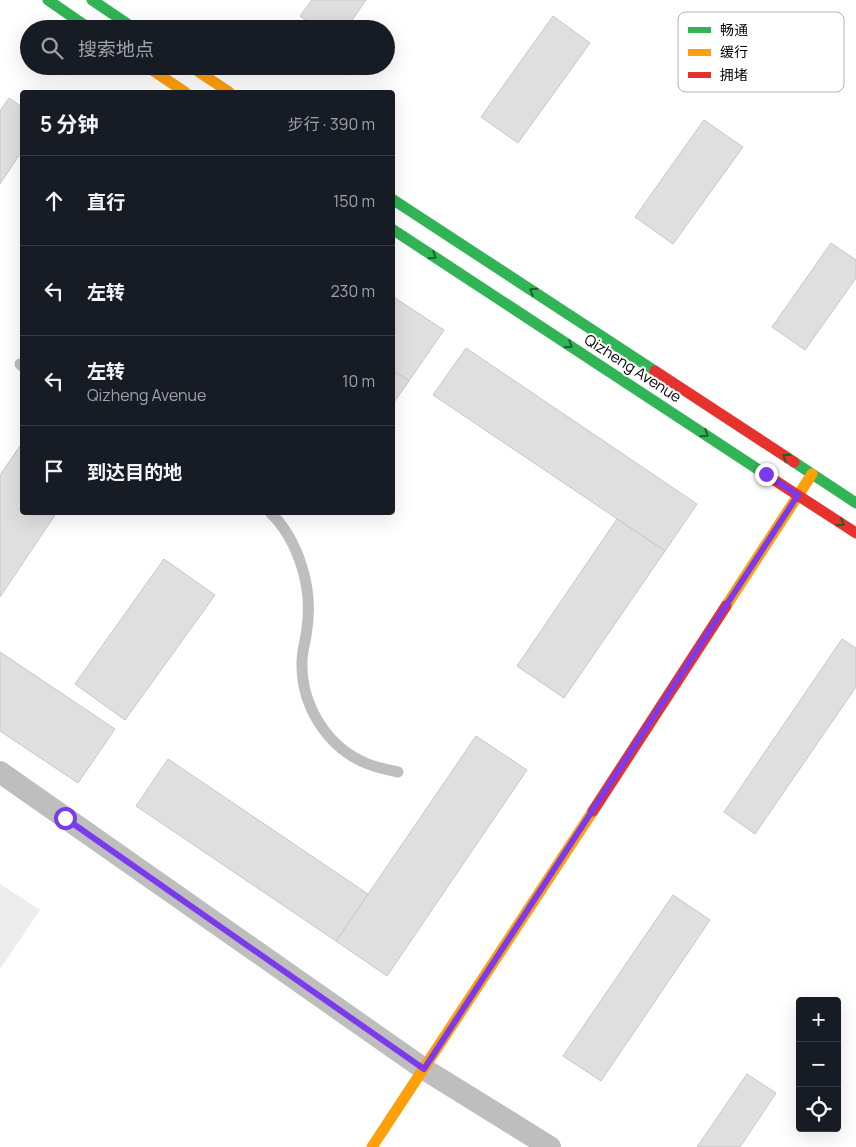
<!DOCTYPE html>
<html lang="zh">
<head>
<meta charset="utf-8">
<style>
	body { margin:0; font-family:Manrope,"Noto Sans SC",sans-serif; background:#242831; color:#f1f3f6 }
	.controls { position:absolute; right:15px; bottom:15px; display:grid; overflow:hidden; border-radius:5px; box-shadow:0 5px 20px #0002 }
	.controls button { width:45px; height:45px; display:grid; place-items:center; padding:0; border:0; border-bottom:1px solid #363941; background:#171b24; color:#f1f3f6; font:25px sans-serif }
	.stop { position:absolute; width:15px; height:15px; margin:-11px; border:4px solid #7c3aed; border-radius:50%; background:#fff }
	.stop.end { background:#7c3aed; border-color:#fff; box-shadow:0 1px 5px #0008 }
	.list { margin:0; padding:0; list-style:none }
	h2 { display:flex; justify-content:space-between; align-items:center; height:65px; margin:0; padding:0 20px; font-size:21px }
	h2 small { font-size:16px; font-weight:400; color:#9ea1a6 }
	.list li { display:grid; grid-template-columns:32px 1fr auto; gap:15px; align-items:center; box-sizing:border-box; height:90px; padding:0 20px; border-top:1px solid #363941 }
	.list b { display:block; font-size:19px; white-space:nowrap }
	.list p { margin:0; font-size:16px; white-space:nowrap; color:#9ea1a6 }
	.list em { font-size:16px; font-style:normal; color:#9ea1a6 }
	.icon { flex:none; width:28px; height:28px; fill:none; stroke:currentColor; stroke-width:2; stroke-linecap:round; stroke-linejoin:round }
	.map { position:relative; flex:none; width:856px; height:1147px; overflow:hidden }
	.search { position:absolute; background:#171b24; box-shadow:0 5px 20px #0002; left:20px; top:20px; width:375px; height:55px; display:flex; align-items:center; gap:12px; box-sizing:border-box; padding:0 18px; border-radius:28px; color:#9ea1a6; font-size:19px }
	.panel { position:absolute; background:#171b24; box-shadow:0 5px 20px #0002; left:20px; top:90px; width:375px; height:425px; border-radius:5px }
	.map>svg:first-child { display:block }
</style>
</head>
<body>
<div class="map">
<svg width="856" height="1147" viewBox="0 0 856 1147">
	<rect width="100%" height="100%" fill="#fff"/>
	<path fill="#ececec" d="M0 884 40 910 0 969Z"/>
	<g fill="#dfdfdf" stroke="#c7c7c7">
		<path d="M312 0H366L346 29H317L300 16Z"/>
		<path d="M553 16 590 43 518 143 481 117Z"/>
		<path d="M9 98 22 107V151L0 184V111Z"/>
		<path d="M704 120 743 147 673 244 635 217Z"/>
		<path d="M831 243 856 260V278L805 350 772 327Z"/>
		<path d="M392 296 444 330 409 381 392 370Z"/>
		<path d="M466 348 697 504 665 551 433 395Z"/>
		<path d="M392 370 409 381 392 405Z"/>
		<path d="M20 446 22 448V512H57L0 597V475Z"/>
		<path d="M617 519 665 551 564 698 517 666Z"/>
		<path d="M164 559 215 595 125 720 75 684Z"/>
		<path d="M842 639 856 648V687L755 834 724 812Z"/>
		<path d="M0 652 115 729 78 783 0 731Z"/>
		<path d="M476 736 527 770 387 976 336 941Z"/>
		<path d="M168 759 368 894 336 941 136 806Z"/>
		<path d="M673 895 710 920 601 1081 563 1056Z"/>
		<path d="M747 1074 776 1093 740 1147H697Z"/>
	</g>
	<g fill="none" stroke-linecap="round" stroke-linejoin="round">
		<g stroke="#bebebe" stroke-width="11">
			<path d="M20 364 22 366"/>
			<path d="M270 512C299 541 313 588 307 628 306 640 302 650 302 662 301 705 327 748 368 764 378 768 388 770 398 772"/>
		</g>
		<path stroke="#bebebe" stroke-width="22" d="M0 772 424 1069 550 1147"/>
		<g stroke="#30b455" stroke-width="11">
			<path d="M48 0 90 29"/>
			<path d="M92 0 135 29"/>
			<path d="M392 199 655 371"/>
			<path d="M392 229 765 474"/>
			<path d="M794 462 856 503"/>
		</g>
		<g stroke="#ff9f0a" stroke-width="11">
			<path d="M146 66 185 92"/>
			<path d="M190 66 229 92"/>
			<path d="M726 606 812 474"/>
			<path d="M372 1147 593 811"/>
		</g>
		<g stroke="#e5322d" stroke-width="11">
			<path d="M655 371 794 462"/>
			<path d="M765 474 856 533"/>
			<path d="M593 811 726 606"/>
		</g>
	</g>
	<defs><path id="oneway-chevron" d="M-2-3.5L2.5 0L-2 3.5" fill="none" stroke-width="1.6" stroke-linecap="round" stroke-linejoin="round" transform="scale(1.25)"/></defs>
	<g stroke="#1a632f">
		<use href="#oneway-chevron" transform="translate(433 256) rotate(33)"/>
		<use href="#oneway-chevron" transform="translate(533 291) rotate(-147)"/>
		<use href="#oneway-chevron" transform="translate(569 345) rotate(33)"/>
		<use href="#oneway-chevron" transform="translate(705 434) rotate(33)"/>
		<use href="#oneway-chevron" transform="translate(786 457) rotate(-147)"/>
		<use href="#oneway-chevron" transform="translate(841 523) rotate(33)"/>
	</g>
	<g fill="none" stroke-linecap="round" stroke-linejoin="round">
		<path stroke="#7c3aed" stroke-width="6" d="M65 818 424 1069 798 495 766 474"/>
	</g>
	<g text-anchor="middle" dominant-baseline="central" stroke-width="4" stroke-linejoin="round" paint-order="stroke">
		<g font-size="15" fill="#000" stroke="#fff">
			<text transform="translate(633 368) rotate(33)">Qizheng Avenue</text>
		</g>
	</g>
	<rect x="678" y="12" width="166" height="80" rx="8" fill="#fff" stroke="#b2b2b2" stroke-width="1"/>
	<rect x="688" y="27" width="23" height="6" fill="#30b455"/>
	<rect x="688" y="49" width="23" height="7" fill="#ff9f0a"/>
	<rect x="688" y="72" width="23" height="6" fill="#e5322d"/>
	<g font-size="14" fill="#000">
		<text x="720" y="35">畅通</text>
		<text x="720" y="57">缓行</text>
		<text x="720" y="80">拥堵</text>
	</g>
</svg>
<div class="controls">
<button>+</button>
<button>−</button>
<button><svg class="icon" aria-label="locate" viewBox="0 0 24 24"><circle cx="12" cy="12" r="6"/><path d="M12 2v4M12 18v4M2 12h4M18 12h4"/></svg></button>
</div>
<div class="stop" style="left:65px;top:818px"></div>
<div class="stop end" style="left:766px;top:474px"></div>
<div class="search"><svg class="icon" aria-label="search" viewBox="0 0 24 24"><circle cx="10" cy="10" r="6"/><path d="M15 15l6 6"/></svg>搜索地点</div>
<section class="panel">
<h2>5 分钟<small>步行 · 390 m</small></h2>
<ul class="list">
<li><svg class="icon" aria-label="ahead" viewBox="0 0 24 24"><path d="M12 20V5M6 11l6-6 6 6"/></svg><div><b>直行</b></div><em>150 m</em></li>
<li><svg class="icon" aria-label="left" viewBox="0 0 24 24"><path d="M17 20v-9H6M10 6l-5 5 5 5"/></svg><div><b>左转</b></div><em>230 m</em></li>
<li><svg class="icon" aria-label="left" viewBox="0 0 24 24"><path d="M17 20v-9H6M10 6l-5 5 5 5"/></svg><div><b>左转</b><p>Qizheng Avenue</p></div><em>10 m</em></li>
<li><svg class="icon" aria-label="arrive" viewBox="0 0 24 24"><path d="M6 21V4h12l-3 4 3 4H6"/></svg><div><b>到达目的地</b></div></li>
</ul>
</section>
</div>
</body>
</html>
